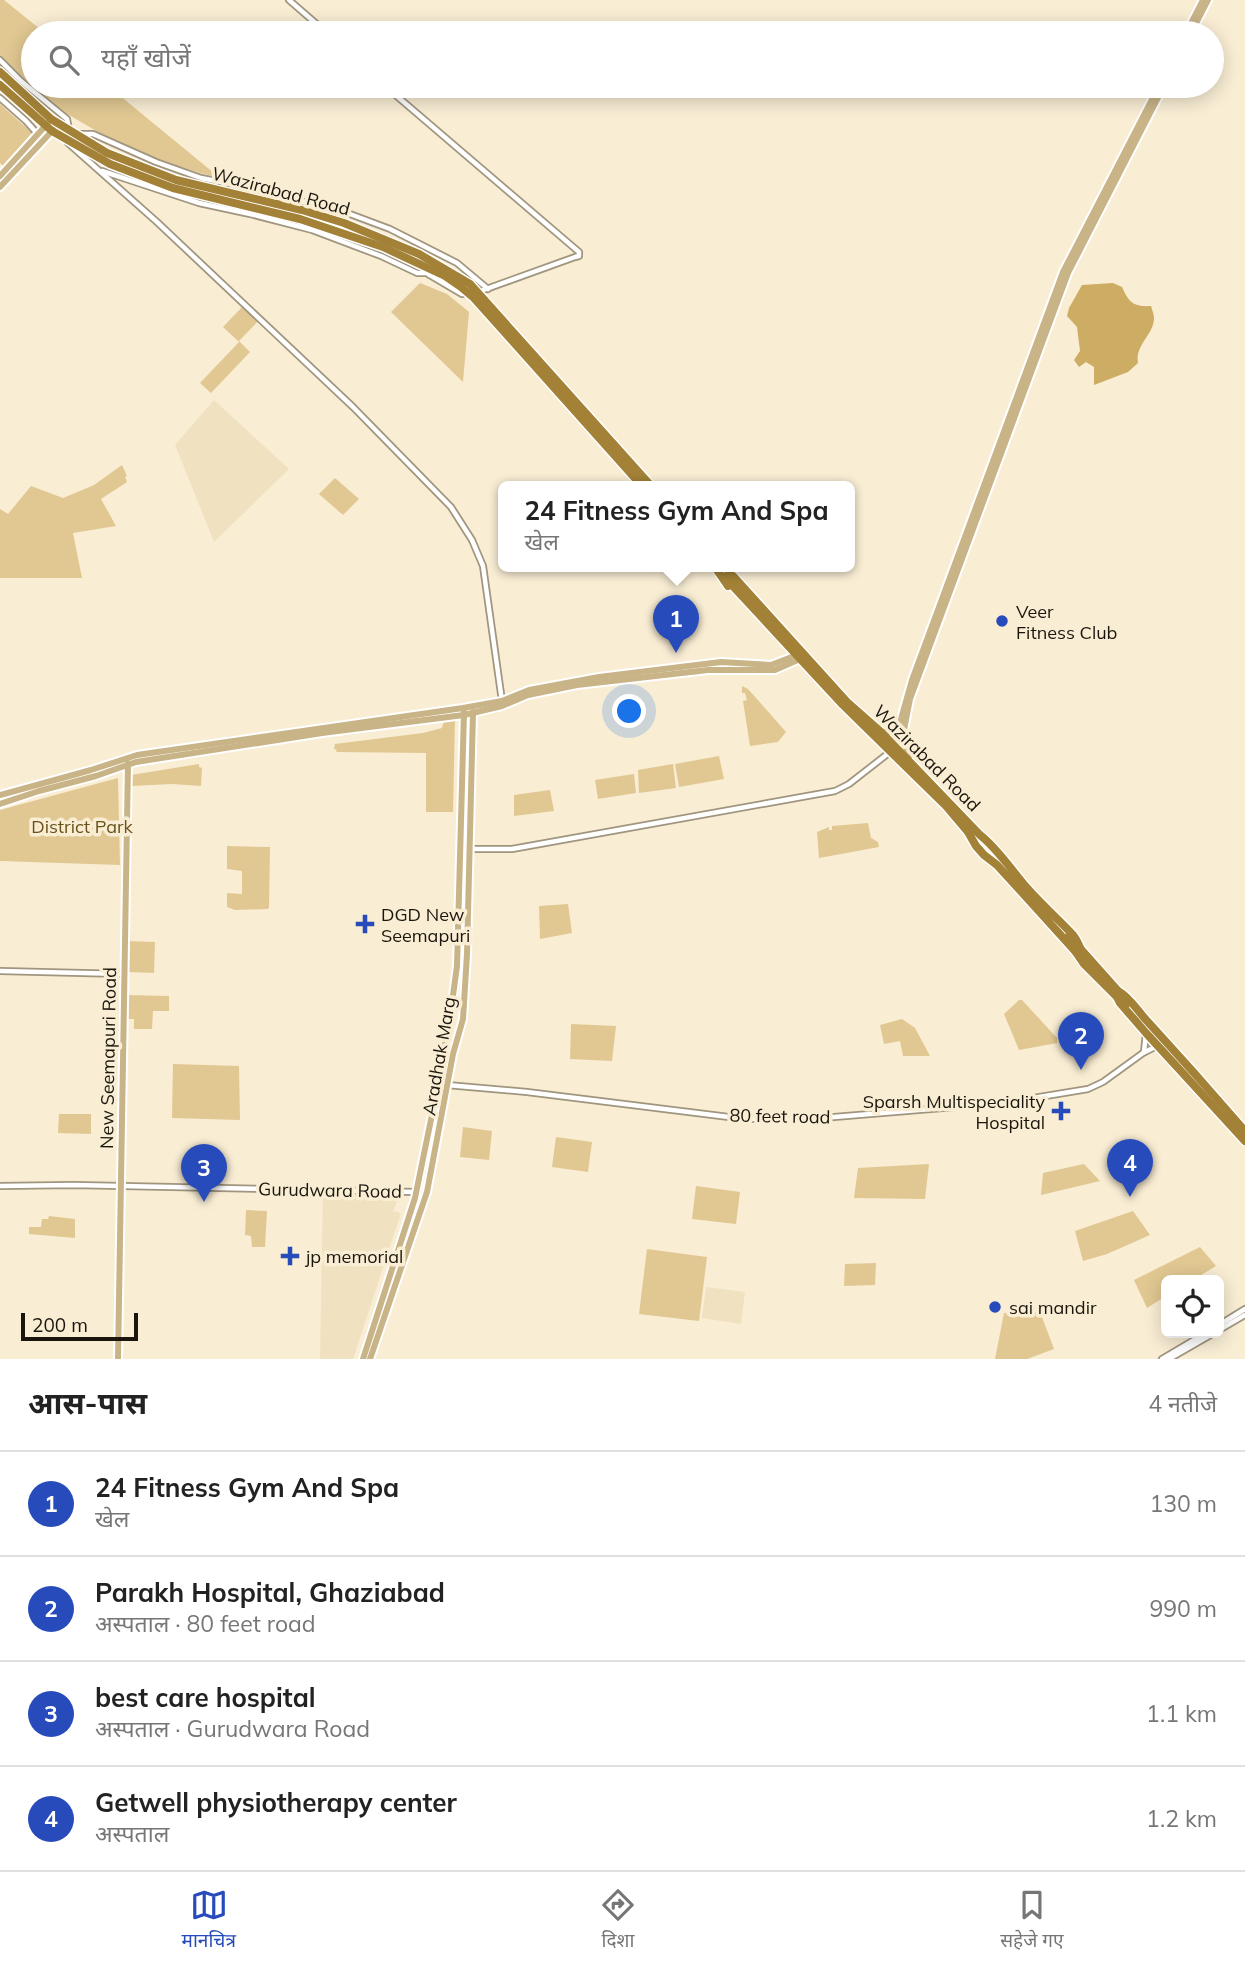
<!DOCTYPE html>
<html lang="hi">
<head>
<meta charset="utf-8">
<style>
	body { margin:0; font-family:Mulish,"Noto Sans Devanagari",sans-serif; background:#f2f2f2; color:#222 }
	.controls { position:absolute; right:21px; bottom:21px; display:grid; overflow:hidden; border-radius:10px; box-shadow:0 4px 18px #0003 }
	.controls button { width:63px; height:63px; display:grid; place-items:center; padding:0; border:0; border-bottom:2px solid #e0e0e0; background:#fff; color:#222; font:35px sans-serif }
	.scale { position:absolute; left:21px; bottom:18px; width:117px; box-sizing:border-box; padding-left:7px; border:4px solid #1a160d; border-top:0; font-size:19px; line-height:24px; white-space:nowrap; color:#1a160d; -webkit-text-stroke:5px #f9edd4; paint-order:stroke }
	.you { position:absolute; left:630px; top:712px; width:24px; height:24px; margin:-18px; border:5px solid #fff; border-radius:50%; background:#1a73e8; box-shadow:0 0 0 10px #1a73e833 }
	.badge { display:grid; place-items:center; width:46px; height:46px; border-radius:50%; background:#274bba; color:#fff; font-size:23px; font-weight:700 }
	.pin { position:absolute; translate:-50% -58px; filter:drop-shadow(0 2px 4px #0008) }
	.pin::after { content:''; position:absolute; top:37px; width:24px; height:21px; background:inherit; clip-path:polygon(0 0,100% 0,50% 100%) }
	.popup { position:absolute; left:498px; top:481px; width:357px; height:91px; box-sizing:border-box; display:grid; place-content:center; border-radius:10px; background:#fff; filter:drop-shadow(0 2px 5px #0005); font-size:23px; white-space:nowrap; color:#767676 }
	.popup b { font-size:26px; color:#222 }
	.popup::after { content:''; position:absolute; left:50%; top:100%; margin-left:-14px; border:14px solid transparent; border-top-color:#fff }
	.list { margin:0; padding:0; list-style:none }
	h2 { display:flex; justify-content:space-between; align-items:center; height:91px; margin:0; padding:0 28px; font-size:30px }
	h2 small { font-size:23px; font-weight:400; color:#767676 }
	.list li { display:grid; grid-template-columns:46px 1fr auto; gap:21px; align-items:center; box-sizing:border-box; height:105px; padding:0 28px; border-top:2px solid #e0e0e0 }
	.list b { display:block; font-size:26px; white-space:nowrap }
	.list p { margin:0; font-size:23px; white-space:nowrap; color:#767676 }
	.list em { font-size:23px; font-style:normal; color:#767676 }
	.icon { flex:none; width:38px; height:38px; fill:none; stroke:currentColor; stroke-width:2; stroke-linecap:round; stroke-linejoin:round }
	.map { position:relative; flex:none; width:1245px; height:1359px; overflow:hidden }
	.search { position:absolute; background:#fff; box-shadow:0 4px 18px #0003; left:21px; right:21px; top:21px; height:77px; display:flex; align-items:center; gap:18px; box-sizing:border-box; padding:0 24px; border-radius:38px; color:#767676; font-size:26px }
	.sheet { height:511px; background:#fff }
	nav { display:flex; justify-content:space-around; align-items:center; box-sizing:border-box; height:98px; border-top:2px solid #e0e0e0; background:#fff; font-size:19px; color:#767676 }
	nav a { display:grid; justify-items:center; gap:4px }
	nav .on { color:#274bba }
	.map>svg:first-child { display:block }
</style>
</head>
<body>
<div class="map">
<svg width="1245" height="1359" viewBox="0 0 1245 1359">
	<rect width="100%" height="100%" fill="#f9edd4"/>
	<g fill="#f0e1c1">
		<path d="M214 400 289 469 214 542 175 445Z"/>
		<path d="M323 1192 400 1195 393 1211 401 1213 353 1359H320Z"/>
		<path d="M706 1287 745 1292 741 1324 702 1318Z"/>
	</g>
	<g fill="#e1c892">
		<path d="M0 0H4L45 33H33V86H108L220 178 200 173 153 158 115 142 52 105 0 55Z"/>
		<path d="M0 104 32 133 3 166 0 163Z"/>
		<path d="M420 283 447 294 469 312 463 382 391 312Z"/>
		<path d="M244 305 260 319 239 341 250 352 211 393 200 383 239 342 223 327Z"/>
		<path d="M122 465 127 476 125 477 127 482 101 499 116 526 73 533 82 578H0V509L8 514 31 486 63 498 94 485Z"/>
		<path d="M335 478 359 499 343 515 319 494Z"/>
		<path d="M742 686 748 689 786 732 778 742 750 746 743 701 747 700 745 693H742Z"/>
		<path d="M455 719 453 812H426V753L336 752 337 750 334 749 335 744 423 733 442 728 444 721Z"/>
		<path d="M719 756 724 779 679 787 675 764Z"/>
		<path d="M199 764V767L202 768 201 786 172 784 131 786V775Z"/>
		<path d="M673 764 676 788 639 793 638 770Z"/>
		<path d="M634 774 636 793 598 799 595 780Z"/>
		<path d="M118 778 120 865 0 861V810Z"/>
		<path d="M550 790 554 811 514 816V795Z"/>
		<path d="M868 823 871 838 878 842 879 847 819 858 817 832 829 827V830H832V826Z"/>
		<path d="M227 846 270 847 269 907 268 909 235 910 227 907V893L242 894V871L227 869Z"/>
		<path d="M568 904 572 933 540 939 539 906Z"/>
		<path d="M126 941 155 942 154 973 127 972Z"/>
		<path d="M126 995 169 996V1011H153L152 1029H134V1019H126Z"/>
		<path d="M1019 1000H1022L1057 1038V1043L1019 1050 1004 1014Z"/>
		<path d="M902 1019 915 1028 930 1056H903L900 1041 884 1044 880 1025Z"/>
		<path d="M571 1024 616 1026 612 1061 570 1059Z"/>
		<path d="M173 1064 239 1066 240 1120 172 1118Z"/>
		<path d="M59 1114H91V1134L58 1133Z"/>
		<path d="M463 1127 492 1131 489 1160 460 1157Z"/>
		<path d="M556 1137 592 1142 588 1172 552 1167Z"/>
		<path d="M929 1164 925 1199 854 1198 858 1168Z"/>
		<path d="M1084 1164 1100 1181 1041 1195 1043 1173Z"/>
		<path d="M696 1186 740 1192 736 1224 692 1219Z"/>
		<path d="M246 1210 267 1211 265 1247H252L251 1236 245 1235Z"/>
		<path d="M1133 1211 1150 1235 1107 1254 1083 1261 1075 1231Z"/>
		<path d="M49 1216 75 1219V1238L29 1234V1227H41L42 1219H48Z"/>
		<path d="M1200 1247 1216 1266 1193 1280H1166V1296L1147 1308 1134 1280Z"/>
		<path d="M647 1249 707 1257 699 1321 639 1314Z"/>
		<path d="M876 1263 875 1285 844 1286 845 1264Z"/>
		<path d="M1040 1312 1054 1349 1027 1359H995L1004 1313Z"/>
	</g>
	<path fill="#cdac63" d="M1113 283 1122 287C1129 303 1134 307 1151 306 1152 310 1154 314 1154 318 1154 335 1135 344 1138 363L1128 372 1094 385V367L1086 362 1079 367 1074 360 1080 351 1077 327 1067 316 1069 308 1082 285Z"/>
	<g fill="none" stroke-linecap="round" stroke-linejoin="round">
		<defs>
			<g id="minor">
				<path d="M289 0 327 33"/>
				<path d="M0 60 21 81 67 119 69 130"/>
				<path d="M385 86 579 252V256L575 257 478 292"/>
				<path d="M0 98 26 121 43 140"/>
				<path d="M78 134H93L156 162 201 178 256 189 350 214 390 229 457 263 488 289"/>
				<path d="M68 143 157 222 353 407 451 507 472 540 483 566 502 701"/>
				<path d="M102 171 199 203 250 214 312 230 381 256 417 273H430"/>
				<path d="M428 274 462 294 466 293"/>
				<path d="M469 849H512L835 791 849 784 890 752"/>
				<path d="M0 971 124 974"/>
				<path d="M1144 1052 1146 1033"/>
				<path d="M447 1085 527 1092 737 1118 777 1120 810 1119 1003 1103 1088 1089 1103 1082 1143 1053 1157 1046"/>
				<path d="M0 1186 73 1185 416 1192"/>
				<path d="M1219 1325 1245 1309"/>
				<path d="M1219 1330 1245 1315"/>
				<path d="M1162 1359 1206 1333"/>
				<path d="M1169 1359 1214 1333"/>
			</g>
			<g id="major">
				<path d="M1186 33 1203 0"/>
				<path d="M1191 33 1208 0"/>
				<path d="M0 176 48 123"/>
				<path d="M0 187 53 130"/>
				<path d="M881 732H894L899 726 912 680 1063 272 1159 86"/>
				<path d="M909 759 903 735 910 699 1068 273 1164 86"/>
				<path d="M0 795 91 770 137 755 463 708 502 701 529 690 599 677 721 662 771 665 797 655"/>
				<path d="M0 804 39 791 96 776 136 762 322 733 464 715 502 706 528 695 577 685 708 670H775L800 659"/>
				<path d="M118 1359 128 763"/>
				<path d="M363 1359 415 1198 436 1095 451 1010 457 966 464 712"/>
				<path d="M370 1359 427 1192 453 1054 463 1019 467 954 473 712"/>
			</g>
			<g id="highway">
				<path d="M0 72 51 119 107 153 176 180 302 210 344 223 419 254 470 284 652 487"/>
				<path d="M0 85 52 131 110 164 173 188 300 219 383 247 445 276 461 287 474 298 643 487"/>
				<path d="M715 567 728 586"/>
				<path d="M1069 936 1126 1000 1128 1003 1124 1004 1084 964 1069 942 1067 939Z"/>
				<path d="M1076 952 997 865 984 855 976 846 968 832 946 806 843 705 730 583 727 579 728 574 733 576 847 702 881 732 980 835C997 848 1013 872 1027 888 1042 905 1058 919 1073 935 1077 940 1079 945 1081 950"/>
				<path d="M1118 991C1131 998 1138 1012 1148 1022 1181 1058 1213 1094 1245 1131"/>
				<path d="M1117 997 1120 1003 1146 1033 1245 1141"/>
			</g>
		</defs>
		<use href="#minor" stroke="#a0957e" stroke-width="8"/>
		<use href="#major" stroke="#fff" stroke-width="10"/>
		<use href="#highway" stroke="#fff" stroke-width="11"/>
		<use href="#minor" stroke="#fff" stroke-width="4.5"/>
		<use href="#major" stroke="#c8b487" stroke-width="6"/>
		<use href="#highway" stroke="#a38237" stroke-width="8"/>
	</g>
	<g fill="#274bba" stroke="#f9edd4" stroke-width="2.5">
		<circle cx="1002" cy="621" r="7"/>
		<path d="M361.5 913.5h7v7h7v7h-7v7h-7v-7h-7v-7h7z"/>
		<path d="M1057.5 1100.5h7v7h7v7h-7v7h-7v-7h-7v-7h7z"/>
		<path d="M286.5 1245.5h7v7h7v7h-7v7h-7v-7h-7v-7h7z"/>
		<circle cx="995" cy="1307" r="7"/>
	</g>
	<g text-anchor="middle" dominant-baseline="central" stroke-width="7" stroke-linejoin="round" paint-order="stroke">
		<g font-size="18" fill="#1a160d" stroke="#f9edd4">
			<text transform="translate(281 191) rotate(15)">Wazirabad Road</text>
			<text transform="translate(927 758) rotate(45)">Wazirabad Road</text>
			<text transform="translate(439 1056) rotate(-80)">Aradhak Marg</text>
			<text transform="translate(108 1058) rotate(-89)">New Seemapuri Road</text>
			<text transform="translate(780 1116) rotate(1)">80 feet road</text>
			<text transform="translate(330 1190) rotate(1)">Gurudwara Road</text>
		</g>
		<g font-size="18" fill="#1a160d" stroke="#f9edd4" text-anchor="start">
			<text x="1016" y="611">Veer<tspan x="1016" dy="21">Fitness Club</tspan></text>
			<text x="381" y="914">DGD New<tspan x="381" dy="21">Seemapuri</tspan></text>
			<text x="1045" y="1101" text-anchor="end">Sparsh Multispeciality<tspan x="1045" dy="21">Hospital</tspan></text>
			<text x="306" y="1256">jp memorial</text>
			<text x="1009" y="1307">sai mandir</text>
		</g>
		<g font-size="18" fill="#69521b" stroke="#f9edd4">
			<text x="82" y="826">District Park</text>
		</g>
	</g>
</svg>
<div class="controls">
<button><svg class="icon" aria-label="locate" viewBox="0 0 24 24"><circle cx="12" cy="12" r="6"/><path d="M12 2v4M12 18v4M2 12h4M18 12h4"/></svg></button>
</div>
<div class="scale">200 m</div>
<div class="you"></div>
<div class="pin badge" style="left:676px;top:653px">1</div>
<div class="popup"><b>24 Fitness Gym And Spa</b>खेल</div>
<div class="pin badge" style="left:1081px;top:1070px">2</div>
<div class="pin badge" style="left:204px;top:1202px">3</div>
<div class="pin badge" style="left:1130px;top:1197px">4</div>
<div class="search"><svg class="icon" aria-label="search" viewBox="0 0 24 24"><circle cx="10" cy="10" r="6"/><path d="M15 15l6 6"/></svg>यहाँ खोजें</div>
</div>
<section class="sheet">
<h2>आस-पास<small>4 नतीजे</small></h2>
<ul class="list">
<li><span class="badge">1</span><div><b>24 Fitness Gym And Spa</b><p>खेल</p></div><em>130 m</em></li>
<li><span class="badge">2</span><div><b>Parakh Hospital, Ghaziabad</b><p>अस्पताल · 80 feet road</p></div><em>990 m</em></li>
<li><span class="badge">3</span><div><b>best care hospital</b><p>अस्पताल · Gurudwara Road</p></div><em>1.1 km</em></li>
<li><span class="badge">4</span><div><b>Getwell physiotherapy center</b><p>अस्पताल</p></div><em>1.2 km</em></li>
</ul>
</section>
<nav>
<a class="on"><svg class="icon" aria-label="map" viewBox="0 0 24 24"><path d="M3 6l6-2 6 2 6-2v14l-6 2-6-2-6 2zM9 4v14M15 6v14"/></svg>मानचित्र</a>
<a><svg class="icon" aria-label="directions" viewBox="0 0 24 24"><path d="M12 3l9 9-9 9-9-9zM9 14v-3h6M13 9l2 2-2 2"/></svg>दिशा</a>
<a><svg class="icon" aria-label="saved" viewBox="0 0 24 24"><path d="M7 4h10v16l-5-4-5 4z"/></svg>सहेजे गए</a>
</nav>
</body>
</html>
